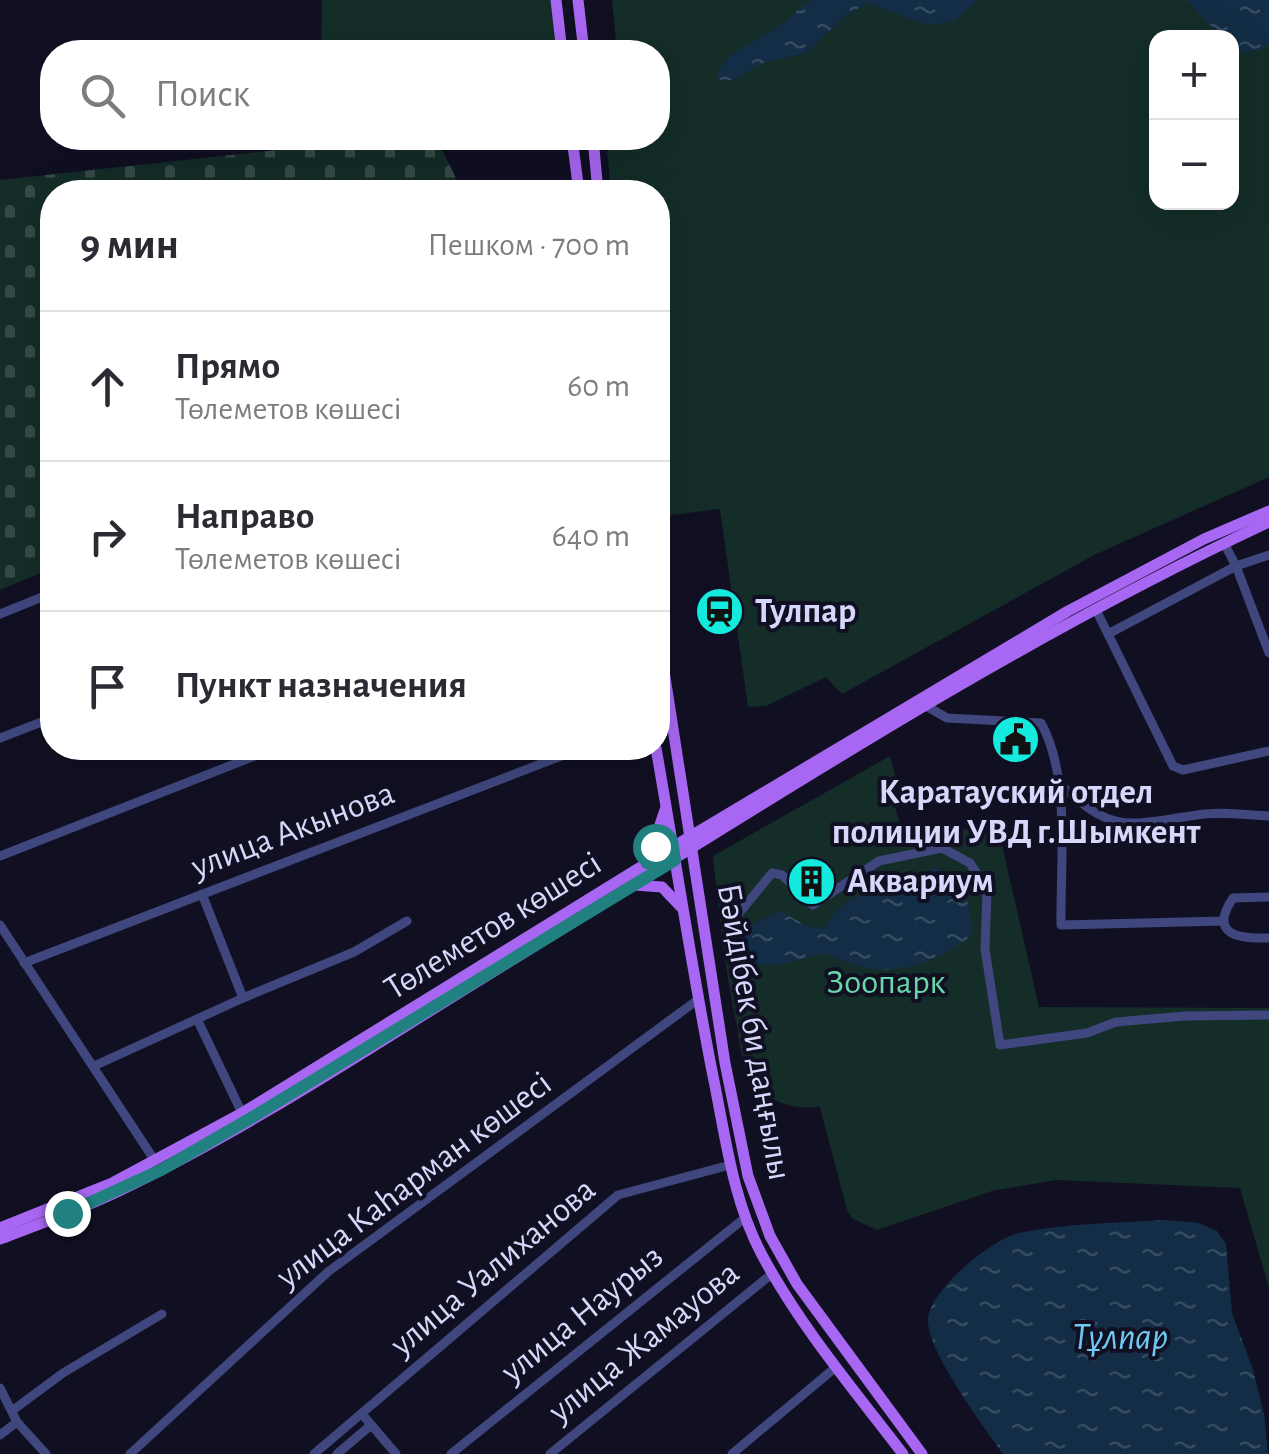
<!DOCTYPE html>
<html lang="ru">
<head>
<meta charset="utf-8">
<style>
	body { margin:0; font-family:"Alegreya Sans",sans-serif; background:#f7f7f7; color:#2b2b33 }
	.controls { position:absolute; right:30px; top:30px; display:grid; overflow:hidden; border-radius:20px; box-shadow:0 10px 40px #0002 }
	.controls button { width:90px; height:90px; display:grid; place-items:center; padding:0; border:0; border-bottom:2px solid #e1e1e2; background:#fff; color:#2b2b33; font:50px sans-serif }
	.stop { position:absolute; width:30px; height:30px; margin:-22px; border:8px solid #218180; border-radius:50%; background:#fff }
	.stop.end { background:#218180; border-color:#fff; box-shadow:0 2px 10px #0008 }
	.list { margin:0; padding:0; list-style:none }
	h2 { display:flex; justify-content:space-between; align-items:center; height:130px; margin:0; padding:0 40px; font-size:42px }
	h2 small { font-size:32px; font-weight:400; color:#7c7c81 }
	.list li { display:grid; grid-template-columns:65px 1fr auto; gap:30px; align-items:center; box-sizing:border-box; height:150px; padding:0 40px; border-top:2px solid #e1e1e2 }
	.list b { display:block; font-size:38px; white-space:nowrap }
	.list p { margin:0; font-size:32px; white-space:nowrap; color:#7c7c81 }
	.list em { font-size:32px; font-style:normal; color:#7c7c81 }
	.icon { flex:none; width:55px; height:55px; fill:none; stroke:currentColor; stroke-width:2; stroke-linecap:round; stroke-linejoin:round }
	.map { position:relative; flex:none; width:1269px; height:1454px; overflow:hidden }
	.search { position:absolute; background:#fff; box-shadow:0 10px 40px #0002; left:40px; top:40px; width:630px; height:110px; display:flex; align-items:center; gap:25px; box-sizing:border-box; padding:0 35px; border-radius:40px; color:#7c7c81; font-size:38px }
	.panel { position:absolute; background:#fff; box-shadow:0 10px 40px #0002; left:40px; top:180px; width:630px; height:580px; border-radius:40px }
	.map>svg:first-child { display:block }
</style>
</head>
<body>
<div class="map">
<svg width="1269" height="1454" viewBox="0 0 1269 1454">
	<defs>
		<pattern id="cemetery-stones" width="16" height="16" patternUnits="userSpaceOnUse" patternTransform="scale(2.5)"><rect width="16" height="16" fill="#142d28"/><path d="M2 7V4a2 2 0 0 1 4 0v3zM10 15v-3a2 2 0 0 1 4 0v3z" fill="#354b48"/></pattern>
		<pattern id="water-ripples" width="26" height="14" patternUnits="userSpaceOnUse" patternTransform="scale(2.5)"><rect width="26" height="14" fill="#122d45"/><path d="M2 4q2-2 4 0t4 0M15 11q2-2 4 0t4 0" fill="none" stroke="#344b61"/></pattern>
	</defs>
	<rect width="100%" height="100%" fill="#111023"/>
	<path fill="url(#cemetery-stones)" d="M437 139 455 176 458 192H52V568L0 590V180L333 144Z"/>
	<g fill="#142d28" fill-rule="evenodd">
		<path d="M322 0H550L558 52H321Z"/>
		<path d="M612 0H1269V477L1094 555 842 694 826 677 766 706 748 707 720 509 664 516 658 475V192H611L606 138H658V52H617ZM1156 38H1232V202H1156Z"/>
		<path d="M890 756 896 779 889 782 904 841 997 823 1039 1007 1269 1008V1288L1240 1188 1056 1180 992 1191 877 1230 853 1219 847 1210 820 1107C792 1109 770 1104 752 1079 741 1065 740 1044 737 1027 725 970 719 913 713 856Z"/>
	</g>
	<g fill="url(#water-ripples)">
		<path d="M812 0H978L954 21 927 25 868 3 846 15 806 53 763 63 732 80H720L717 75C728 49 752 44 774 30 788 21 797 8 812 0Z"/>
		<path d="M1187 0H1269V45L1259 50 1239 52 1232 47V38L1221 37Z"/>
		<path d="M936 868C968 887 971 899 971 936 923 971 880 982 826 953 799 958 771 973 745 960L741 938 756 922 780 911 807 926 823 929C844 889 896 880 936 868Z"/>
		<path d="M1166 1220 1198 1223 1217 1231 1226 1244 1232 1313 1253 1370 1264 1414 1268 1454H1003C984 1427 927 1351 928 1320 929 1290 992 1239 1019 1233 1066 1223 1118 1223 1166 1220Z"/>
	</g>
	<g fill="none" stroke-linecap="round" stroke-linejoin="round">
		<g stroke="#3f477e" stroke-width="9">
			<path d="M1224 543 1236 566 1269 555"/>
			<path d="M1096 610 1108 634"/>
			<path d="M0 614 52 593"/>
			<path d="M1269 653 1236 566 1108 634 1173 766 1183 770 1269 751"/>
			<path d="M926 706 947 718 1041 723C1071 777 1060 864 1061 925L1224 921"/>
			<path d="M0 738 52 718"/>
			<path d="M1059 783C1113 835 1128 825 1197 815 1220 811 1246 815 1269 816"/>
			<path d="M0 856 275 748"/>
			<path d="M1269 897 1233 898C1208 935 1239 939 1269 938"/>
			<path d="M740 912 772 873 782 875 813 905 879 861 942 848 970 863 987 890 985 949 1000 1045 1087 1033 1116 1022 1185 1016 1269 1015"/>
			<path d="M0 925 155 1161"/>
			<path d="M24 963 582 748"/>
			<path d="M243 998 354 952 407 921"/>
			<path d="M197 1019 242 1113"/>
			<path d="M94 1066 243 998 202 894"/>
			<path d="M0 1388 17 1422 46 1454"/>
			<path d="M13 1410 63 1373 162 1314"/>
			<path d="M362 1414 396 1454"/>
			<path d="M0 1435 17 1422"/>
			<path d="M130 1454 329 1271 696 1001"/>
			<path d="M314 1454 618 1195 730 1165"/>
			<path d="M337 1454 371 1425"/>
			<path d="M451 1454 746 1217"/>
			<path d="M550 1454 773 1273"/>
			<path d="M732 1454 836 1367"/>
		</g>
		<g stroke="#a867f2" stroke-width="11">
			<path d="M556 0 562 52"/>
			<path d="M578 0 584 52"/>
			<path d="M572 138 579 192"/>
			<path d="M593 138 598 192"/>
			<path d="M658 632 725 1063 748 1176 770 1236 797 1284 922 1454"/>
			<path d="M656 748C675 856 691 964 712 1071 725 1133 732 1199 762 1255 800 1326 854 1390 903 1454"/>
			<path d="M647 863 665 810"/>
			<path d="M634 885 662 887 681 907"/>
			<path d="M0 1228 112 1183 242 1113 691 836 1068 611 1204 539 1269 511"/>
			<path d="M0 1239C40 1224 81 1209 119 1191 248 1129 369 1048 491 973 745 816 997 649 1269 522"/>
		</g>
	</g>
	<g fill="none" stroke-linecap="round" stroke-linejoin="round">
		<path stroke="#218180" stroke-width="12" d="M67 1213 161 1170 251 1118 675 860 673 847 647 863 655 846"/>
	</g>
	<defs>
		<symbol id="station-disc" viewBox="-11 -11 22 22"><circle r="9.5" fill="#14eade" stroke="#111023"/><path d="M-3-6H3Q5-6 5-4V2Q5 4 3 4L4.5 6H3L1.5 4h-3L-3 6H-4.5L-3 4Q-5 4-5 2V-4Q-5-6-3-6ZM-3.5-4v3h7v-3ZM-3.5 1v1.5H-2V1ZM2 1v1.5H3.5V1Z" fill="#111"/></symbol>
		<symbol id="civic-disc" viewBox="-11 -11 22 22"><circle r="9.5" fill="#14eade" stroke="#111023"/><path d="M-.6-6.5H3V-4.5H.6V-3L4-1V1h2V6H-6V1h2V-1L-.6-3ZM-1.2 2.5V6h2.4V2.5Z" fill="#111"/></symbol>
		<symbol id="building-disc" viewBox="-11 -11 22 22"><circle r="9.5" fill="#14eade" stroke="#111023"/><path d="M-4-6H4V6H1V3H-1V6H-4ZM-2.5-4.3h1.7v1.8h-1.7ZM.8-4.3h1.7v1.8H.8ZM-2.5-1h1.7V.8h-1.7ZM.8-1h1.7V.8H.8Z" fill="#111"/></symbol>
	</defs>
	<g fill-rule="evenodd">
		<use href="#station-disc" x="692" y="584" width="55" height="55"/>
		<use href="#civic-disc" x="988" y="712" width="55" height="55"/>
		<use href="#building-disc" x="784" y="854" width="55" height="55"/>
	</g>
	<g text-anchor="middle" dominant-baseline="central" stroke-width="8" stroke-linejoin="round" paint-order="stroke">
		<g font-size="35" font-weight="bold" fill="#d6d8fb" stroke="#111023" text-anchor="start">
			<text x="755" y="611">Тулпар</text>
			<text x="1016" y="792" text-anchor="middle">Каратауский отдел<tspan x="1016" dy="40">полиции УВД г.Шымкент</tspan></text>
			<text x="847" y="881">Аквариум</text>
		</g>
		<g font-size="35" fill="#d6d8fb" stroke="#111023">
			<text transform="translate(293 830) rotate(-21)">улица Акынова</text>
			<text transform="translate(493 926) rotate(-32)">Төлеметов көшесі</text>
			<text transform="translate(754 1032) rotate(80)">Бәйдібек би даңғылы</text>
			<text transform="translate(414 1180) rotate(-37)">улица Каһарман көшесі</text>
			<text transform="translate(493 1267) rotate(-40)">улица Уалиханова</text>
			<text transform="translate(582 1314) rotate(-39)">улица Наурыз</text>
			<text transform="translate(644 1342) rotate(-39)">улица Жамауова</text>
		</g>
		<g font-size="35" fill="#68d6a9" stroke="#111023">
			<text x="886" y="982">Зоопарк</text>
		</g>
		<g font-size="38" font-style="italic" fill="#6dc9f3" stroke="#111023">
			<text x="1120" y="1338">Тұлпар</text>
		</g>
	</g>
</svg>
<div class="controls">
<button>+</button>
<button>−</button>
</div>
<div class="stop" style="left:655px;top:846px"></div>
<div class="stop end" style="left:67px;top:1213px"></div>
<div class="search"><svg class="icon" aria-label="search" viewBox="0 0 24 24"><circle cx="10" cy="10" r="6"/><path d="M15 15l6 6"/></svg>Поиск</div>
<section class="panel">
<h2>9 мин<small>Пешком · 700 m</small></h2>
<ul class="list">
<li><svg class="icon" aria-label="ahead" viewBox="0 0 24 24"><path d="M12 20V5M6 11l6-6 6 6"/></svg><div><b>Прямо</b><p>Төлеметов көшесі</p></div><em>60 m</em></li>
<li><svg class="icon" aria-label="right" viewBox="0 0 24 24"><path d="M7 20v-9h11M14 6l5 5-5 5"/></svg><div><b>Направо</b><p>Төлеметов көшесі</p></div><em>640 m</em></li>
<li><svg class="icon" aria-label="arrive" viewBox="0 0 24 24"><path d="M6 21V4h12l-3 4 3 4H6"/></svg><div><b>Пункт назначения</b></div></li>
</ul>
</section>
</div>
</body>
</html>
